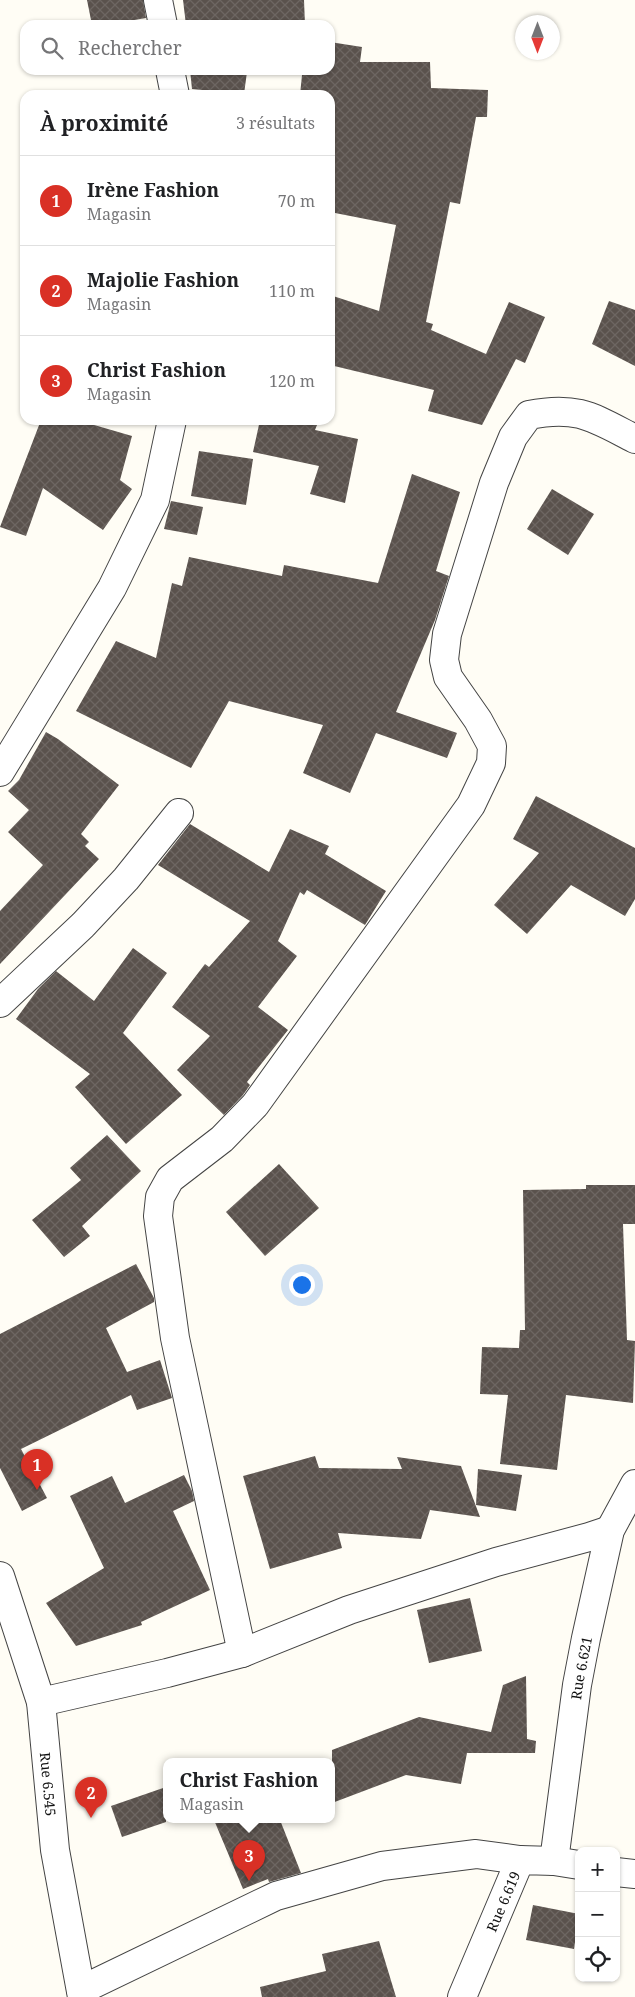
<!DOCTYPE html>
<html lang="fr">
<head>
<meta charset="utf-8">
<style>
	body { margin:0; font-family:"Noto Serif",serif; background:#f6f6f6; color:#202124 }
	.controls { position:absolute; right:15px; bottom:15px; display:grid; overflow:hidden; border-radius:10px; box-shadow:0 1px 4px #0004 }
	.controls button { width:45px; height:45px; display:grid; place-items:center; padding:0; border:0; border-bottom:1px solid #e0e0e0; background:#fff; color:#202124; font:25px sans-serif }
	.compass { position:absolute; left:515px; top:15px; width:45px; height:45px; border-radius:50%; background:#fff; box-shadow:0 1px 4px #0004; rotate:180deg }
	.you { position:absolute; left:301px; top:1284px; width:18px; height:18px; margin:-12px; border:4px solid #fff; border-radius:50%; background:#1a73e8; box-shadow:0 0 0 8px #1a73e833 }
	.badge { display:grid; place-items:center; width:32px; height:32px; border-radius:50%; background:#d93025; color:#fff; font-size:16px; font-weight:700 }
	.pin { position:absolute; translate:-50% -41px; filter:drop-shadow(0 1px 2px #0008) }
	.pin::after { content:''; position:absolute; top:26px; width:18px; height:15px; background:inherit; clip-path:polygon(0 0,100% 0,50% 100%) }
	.popup { position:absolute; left:163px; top:1758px; width:172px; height:65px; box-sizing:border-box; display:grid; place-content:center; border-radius:10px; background:#fff; filter:drop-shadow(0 1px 4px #0005); font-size:16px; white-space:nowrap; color:#757577 }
	.popup b { font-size:19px; color:#202124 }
	.popup::after { content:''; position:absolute; left:50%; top:100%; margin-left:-10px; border:10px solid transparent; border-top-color:#fff }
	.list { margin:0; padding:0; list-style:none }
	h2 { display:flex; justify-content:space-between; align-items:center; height:65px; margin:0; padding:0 20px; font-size:21px }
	h2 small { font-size:16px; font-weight:400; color:#757577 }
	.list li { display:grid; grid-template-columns:32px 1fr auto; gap:15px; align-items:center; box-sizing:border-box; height:90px; padding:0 20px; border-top:1px solid #e0e0e0 }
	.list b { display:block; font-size:19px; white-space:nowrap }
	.list p { margin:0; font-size:16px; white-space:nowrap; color:#757577 }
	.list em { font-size:16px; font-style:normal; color:#757577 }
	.icon { flex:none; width:28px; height:28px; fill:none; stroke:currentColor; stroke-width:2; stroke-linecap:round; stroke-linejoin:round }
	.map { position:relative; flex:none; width:635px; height:1997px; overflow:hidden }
	.search { position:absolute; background:#fff; box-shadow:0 1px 4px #0004; left:20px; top:20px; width:315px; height:55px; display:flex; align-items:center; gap:12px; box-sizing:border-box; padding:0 18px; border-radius:15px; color:#757577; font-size:19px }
	.panel { position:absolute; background:#fff; box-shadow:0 1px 4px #0004; left:20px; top:90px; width:315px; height:335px; border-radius:15px }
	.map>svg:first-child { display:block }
</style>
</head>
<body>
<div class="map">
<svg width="635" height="1997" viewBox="0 0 635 1997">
	<defs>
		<pattern id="building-cross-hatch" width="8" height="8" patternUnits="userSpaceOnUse" patternTransform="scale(1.25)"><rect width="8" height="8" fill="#5a524d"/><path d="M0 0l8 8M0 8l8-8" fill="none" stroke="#6d6662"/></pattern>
	</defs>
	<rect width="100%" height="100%" fill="#fffdf5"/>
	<g fill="url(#building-cross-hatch)">
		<path d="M87 0H143L146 18 105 25H92Z"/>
		<path d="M183 0H304L305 25H186Z"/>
		<path d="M330 42 362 47 360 62H430L431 88 488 90 487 117H476L460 204 450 202 426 322 433 324 431 330 486 354 509 302 545 317 525 363 516 359 482 425 428 411 434 390 330 365V295L379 311 396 225 330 212V95H300L302 75 247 72 244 94 192 89 190 70H330Z"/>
		<path d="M609 301 635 310V366L592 344Z"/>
		<path d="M41 420H77L132 436 120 480 132 489 103 530 43 488 26 536 0 527Z"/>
		<path d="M260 420H319L315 430 358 439 345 503 310 494 319 466 253 452Z"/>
		<path d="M199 451 253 459 246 505 191 496Z"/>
		<path d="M412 474 460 492 436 571 449 576 435 620 396 712 457 733 447 758 376 733 350 793 303 773 323 725 229 701 191 768 76 711 116 641 156 658 172 583 182 586 189 557 282 576 284 565 378 583Z"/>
		<path d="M552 489 594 514 568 555 527 529Z"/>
		<path d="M171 501 203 507 197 535 164 529Z"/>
		<path d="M46 732 58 739 119 785 81 834 89 842 85 846 99 859 0 964V911L43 865 8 832 29 810 8 791 19 780Z"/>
		<path d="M536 796 635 848V899L625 916 571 885 527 934 494 905 539 853 513 839Z"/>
		<path d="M190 824 269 872 290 829 329 846 325 854 386 891 365 925 307 890 304 895 300 892 278 941 297 956 258 1007 288 1030 247 1082 250 1085 243 1095 224 1115 177 1070 210 1036 172 1007 205 964 209 967 250 921 158 865Z"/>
		<path d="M133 948 167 973 123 1033 182 1095 126 1144 75 1087 90 1074 16 1019 38 989 56 971 94 1001Z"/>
		<path d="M107 1135 141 1171 82 1226 90 1236 64 1257 32 1220 81 1180 70 1168Z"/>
		<path d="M279 1164 319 1208 265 1256 226 1212Z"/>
		<path d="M586 1185H635V1224H623L627 1340 635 1341 633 1403 566 1395 557 1470 500 1464 508 1395 480 1394 482 1347 519 1348 520 1330H525L523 1190 586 1189Z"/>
		<path d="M136 1264 154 1298V1302L106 1328 127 1372 160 1360 172 1398 137 1410 131 1395 21 1449 47 1498 22 1511 0 1468V1334Z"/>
		<path d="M315 1456 319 1468 402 1469 397 1457 461 1466 480 1517 430 1510 421 1539 338 1533 342 1548 270 1569 243 1476Z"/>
		<path d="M478 1469 522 1475 516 1511 476 1505Z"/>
		<path d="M184 1475 192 1491 194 1501 173 1511 210 1590 141 1622 142 1625 76 1646 46 1603 104 1568 70 1496 112 1476 125 1503Z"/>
		<path d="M470 1598 482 1651 429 1663 417 1610Z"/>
		<path d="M526 1676 527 1739 536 1741 535 1753H467L461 1784 406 1775 332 1803V1750L419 1717 491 1732 503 1685Z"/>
		<path d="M166 1787V1822L122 1837 111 1806Z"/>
		<path d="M214 1820H280L301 1873 269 1882 268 1879 243 1889Z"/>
		<path d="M533 1905 579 1914 574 1949 526 1940Z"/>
		<path d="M379 1941 396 1997H262L260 1987 326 1971 322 1954Z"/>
	</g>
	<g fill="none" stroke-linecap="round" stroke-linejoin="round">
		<defs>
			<g id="minor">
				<path d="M158 0 163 25"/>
				<path d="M170 70 175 95"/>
				<path d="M0 772 112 588 155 500 172 420"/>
				<path d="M0 1003 83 925 126 879 179 813"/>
				<path id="s1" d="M0 1576 41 1702 55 1850 82 1997"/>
				<path d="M242 1653 175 1338 158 1216 160 1197 170 1179 222 1139 255 1105 471 805 491 763 492 746 478 720 448 677 444 660 447 634 494 483 513 437 529 415C578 405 594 418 635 439"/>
				<path d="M41 1702 167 1673 242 1653 349 1610 496 1562 589 1537 610 1530"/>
				<path id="s2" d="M554 1861 577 1685 586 1638 610 1530 635 1484"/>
				<path d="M616 1872 635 1874"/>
				<path d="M81 1990 276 1896 382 1866 476 1854 520 1860"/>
				<path id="s3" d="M462 1997 520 1860 554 1861 579 1865"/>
			</g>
		</defs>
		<use href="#minor" stroke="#444" stroke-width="30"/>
		<use href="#minor" stroke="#fff" stroke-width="28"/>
	</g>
	<g text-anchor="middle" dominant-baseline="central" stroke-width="5" stroke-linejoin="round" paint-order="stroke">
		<g font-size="14" fill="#111" stroke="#fff">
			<text stroke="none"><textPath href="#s2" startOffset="195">Rue 6.621</textPath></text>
			<text stroke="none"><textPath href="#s1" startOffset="215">Rue 6.545</textPath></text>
			<text stroke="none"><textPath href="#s3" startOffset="104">Rue 6.619</textPath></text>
		</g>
	</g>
</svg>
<div class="controls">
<button>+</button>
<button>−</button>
<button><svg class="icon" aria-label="locate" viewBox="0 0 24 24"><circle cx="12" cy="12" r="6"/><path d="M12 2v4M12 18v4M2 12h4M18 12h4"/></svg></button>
</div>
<svg class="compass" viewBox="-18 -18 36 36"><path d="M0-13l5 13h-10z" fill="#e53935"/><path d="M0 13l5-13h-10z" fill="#757577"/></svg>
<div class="you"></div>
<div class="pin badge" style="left:37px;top:1490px">1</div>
<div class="pin badge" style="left:91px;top:1818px">2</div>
<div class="pin badge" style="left:249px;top:1881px">3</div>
<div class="popup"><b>Christ Fashion</b>Magasin</div>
<div class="search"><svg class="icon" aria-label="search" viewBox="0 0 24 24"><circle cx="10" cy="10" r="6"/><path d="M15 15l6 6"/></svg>Rechercher</div>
<section class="panel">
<h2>À proximité<small>3 résultats</small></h2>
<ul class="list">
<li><span class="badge">1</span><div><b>Irène Fashion</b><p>Magasin</p></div><em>70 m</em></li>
<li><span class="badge">2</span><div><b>Majolie Fashion</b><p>Magasin</p></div><em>110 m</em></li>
<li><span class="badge">3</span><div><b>Christ Fashion</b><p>Magasin</p></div><em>120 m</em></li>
</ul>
</section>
</div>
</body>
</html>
